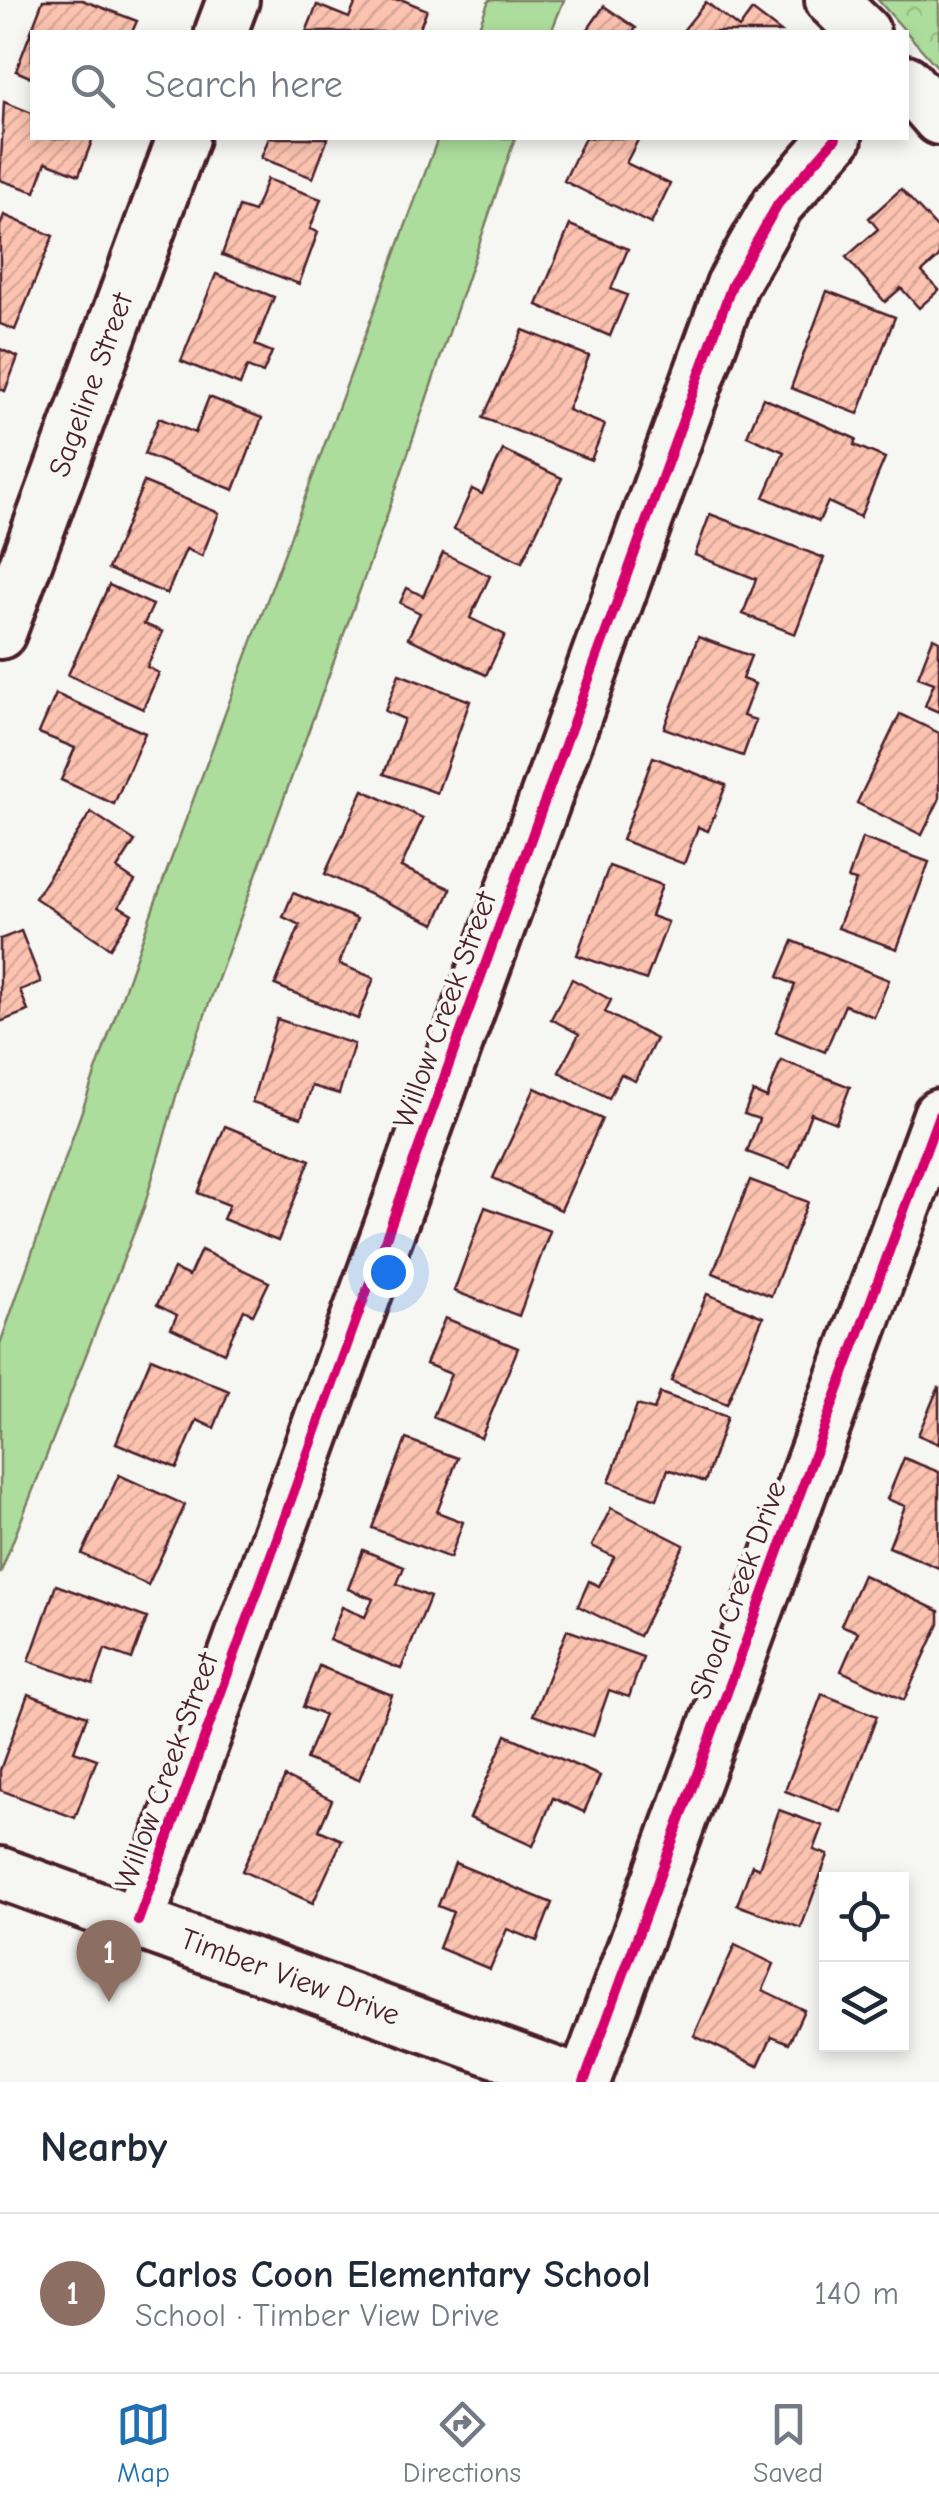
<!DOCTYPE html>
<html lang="en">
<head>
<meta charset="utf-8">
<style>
	body { margin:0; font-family:"Comic Neue",sans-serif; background:#f2f2f3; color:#1f2937 }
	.controls { position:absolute; right:30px; bottom:30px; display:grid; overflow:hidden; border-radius:0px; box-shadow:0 5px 15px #0003 }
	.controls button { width:90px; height:90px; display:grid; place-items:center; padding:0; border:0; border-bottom:2px solid #e0e1e3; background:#fff; color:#1f2937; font:50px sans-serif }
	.you { position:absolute; left:388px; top:1272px; width:35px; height:35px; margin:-25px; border:8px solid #fff; border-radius:50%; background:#1a73e8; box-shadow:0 0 0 15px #1a73e833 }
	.badge { display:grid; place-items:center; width:65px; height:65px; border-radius:50%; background:#1f6fb2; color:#fff; font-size:32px; font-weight:700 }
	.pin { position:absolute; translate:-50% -82px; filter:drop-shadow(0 2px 5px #0008) }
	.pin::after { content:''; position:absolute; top:52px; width:35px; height:30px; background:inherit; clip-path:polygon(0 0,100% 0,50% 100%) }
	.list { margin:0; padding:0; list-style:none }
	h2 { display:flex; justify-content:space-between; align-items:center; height:130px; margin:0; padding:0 40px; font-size:42px }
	h2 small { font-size:32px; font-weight:400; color:#747a83 }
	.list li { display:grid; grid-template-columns:65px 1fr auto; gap:30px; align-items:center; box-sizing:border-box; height:160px; padding:0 40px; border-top:2px solid #e0e1e3 }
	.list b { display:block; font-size:38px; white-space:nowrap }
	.list p { margin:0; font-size:32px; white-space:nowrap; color:#747a83 }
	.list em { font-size:32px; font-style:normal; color:#747a83 }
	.icon { flex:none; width:55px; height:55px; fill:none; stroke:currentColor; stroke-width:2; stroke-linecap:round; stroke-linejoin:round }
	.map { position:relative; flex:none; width:939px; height:2082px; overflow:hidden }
	.search { position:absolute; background:#fff; box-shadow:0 5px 15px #0003; left:30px; right:30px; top:30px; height:110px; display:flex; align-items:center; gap:25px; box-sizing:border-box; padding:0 35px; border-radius:0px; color:#747a83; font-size:38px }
	.sheet { height:290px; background:#fff }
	nav { display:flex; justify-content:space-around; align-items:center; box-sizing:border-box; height:140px; border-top:2px solid #e0e1e3; background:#fff; font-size:28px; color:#747a83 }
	nav a { display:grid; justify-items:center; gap:5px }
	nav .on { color:#1f6fb2 }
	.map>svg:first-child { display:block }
</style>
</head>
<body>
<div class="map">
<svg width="939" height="2082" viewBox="0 0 939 2082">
	<defs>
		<pattern id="park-crowns" width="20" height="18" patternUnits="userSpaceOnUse" patternTransform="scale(2.5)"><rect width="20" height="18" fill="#addd9d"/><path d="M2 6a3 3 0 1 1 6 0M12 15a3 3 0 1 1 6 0" fill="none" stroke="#96bd87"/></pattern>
		<pattern id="building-hatch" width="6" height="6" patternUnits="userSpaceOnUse" patternTransform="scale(2.5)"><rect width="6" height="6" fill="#fbc3b0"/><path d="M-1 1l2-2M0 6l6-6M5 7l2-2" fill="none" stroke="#d9a798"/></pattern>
	</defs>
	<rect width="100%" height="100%" fill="#f6f6f2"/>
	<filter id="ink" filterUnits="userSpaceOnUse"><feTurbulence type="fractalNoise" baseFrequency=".01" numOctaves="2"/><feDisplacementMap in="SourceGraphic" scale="20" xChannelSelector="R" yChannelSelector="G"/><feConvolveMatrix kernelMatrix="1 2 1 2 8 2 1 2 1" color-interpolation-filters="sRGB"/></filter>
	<g filter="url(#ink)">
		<g fill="#addd9d" stroke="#7c7e64" stroke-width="2.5">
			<path d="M489 0H564L551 32H477Z"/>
			<path d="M438 138H515L385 521 179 1086 144 1207 0 1574V1344L155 903Z"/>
		</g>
		<path fill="url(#park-crowns)" stroke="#7c7e64" stroke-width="2.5" d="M878 0H939V69Z"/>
		<g fill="url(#building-hatch)" stroke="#4a1f2b" stroke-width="2.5">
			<path d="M43 0H82L137 21 132 32H32V78L16 71Z"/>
			<path d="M357 0H403L427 10 418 32H306L317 5 349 18Z"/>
			<path d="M706 2 739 28 752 10 781 32H682Z"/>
			<path d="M604 6 636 28 633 32H586Z"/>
			<path d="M4 102 32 113V138H93L79 175 46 162 35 192 0 180Z"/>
			<path d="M269 138H328L313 178 261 158Z"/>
			<path d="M585 138H639L626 163 670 184 651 224 564 181Z"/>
			<path d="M267 179 321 199 310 229 318 232 299 284 222 255 239 207 254 212Z"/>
			<path d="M901 189 939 230V257L922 272 939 290 919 308 901 288 885 302 846 257 878 229 869 218Z"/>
			<path d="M4 215 53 236 15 330 0 324V226Z"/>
			<path d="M570 225 628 249 611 289 627 295 610 336 537 305Z"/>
			<path d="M216 274 274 297 255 345 272 352 263 373 247 367 240 385 181 361Z"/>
			<path d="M827 291 895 317 858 414 791 388Z"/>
			<path d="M523 330 589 356 568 410 605 425 591 460 483 418Z"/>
			<path d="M0 349 18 357 5 391 0 389Z"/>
			<path d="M209 397 262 418 234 490 144 454 159 418 195 433Z"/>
			<path d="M763 398 856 439 854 445 885 458 860 517 828 502 819 521 764 497 784 452 747 436Z"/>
			<path d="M503 450 562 478 522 562 454 529 472 489 482 494Z"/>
			<path d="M144 482 219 513 202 556 186 549 167 594 108 569Z"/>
			<path d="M710 514 824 558 795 634 743 614 756 579 695 555Z"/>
			<path d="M443 553 490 576 470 618 505 635 486 675 408 638 420 613 400 603 407 588 423 596Z"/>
			<path d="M109 585 153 605 144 624 163 632 147 667 159 673 143 709 68 675Z"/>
			<path d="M698 637 751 656 742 679 755 684 743 716 756 720 743 756 664 728Z"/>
			<path d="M933 638 939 641V712L925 706 934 683 918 677Z"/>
			<path d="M399 674 470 701 437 793 384 774 404 719 385 711Z"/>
			<path d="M56 694 145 733 114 804 61 780 75 748 39 733Z"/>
			<path d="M900 714 939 733V800L922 835 857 803Z"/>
			<path d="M653 757 726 785 708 831 698 827 684 864 622 840Z"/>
			<path d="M363 790 423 818 401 867 451 889 435 924 325 874Z"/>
			<path d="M91 812 135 841 117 869 135 881 119 906 132 914 110 948 35 898Z"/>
			<path d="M862 838 929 862 897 949 838 928 856 881 848 879Z"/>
			<path d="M609 866 662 885 651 916 668 922 646 980 577 955Z"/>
			<path d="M293 893 357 919 339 964 374 978 358 1019 275 985 300 925 283 917Z"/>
			<path d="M21 931 41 982 20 990 28 1011 0 1022V939Z"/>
			<path d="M793 941 889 980 874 1017 845 1005 825 1052 776 1032 795 985 778 977Z"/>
			<path d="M572 979 611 1000 605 1012 656 1039 635 1081 621 1074 609 1098 559 1072 579 1034 551 1019Z"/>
			<path d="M277 1019 354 1044 339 1094 312 1086 301 1118 252 1102Z"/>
			<path d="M781 1060 850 1087 836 1123 811 1113 790 1168 747 1152 759 1119 744 1114 753 1092 767 1098Z"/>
			<path d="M535 1088 602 1119 561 1210 493 1178Z"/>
			<path d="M225 1126 310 1160 278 1241 223 1219 229 1205 198 1193Z"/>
			<path d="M750 1180 808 1202 771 1296 713 1273Z"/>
			<path d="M485 1207 550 1231 519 1316 454 1291Z"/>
			<path d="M201 1250 269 1282 253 1315 244 1310 224 1353 171 1328 177 1315 157 1305 174 1269 189 1276Z"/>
			<path d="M707 1294 763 1317 727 1404 671 1381Z"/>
			<path d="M445 1318 518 1348 481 1438 433 1417 451 1374 426 1364Z"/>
			<path d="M151 1358 229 1391 214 1428 197 1420 177 1468 116 1443Z"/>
			<path d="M939 1386V1444L918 1435Z"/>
			<path d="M660 1393 727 1417 705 1482 668 1469 657 1499 609 1482 637 1405 654 1410Z"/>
			<path d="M406 1439 458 1458 437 1512 463 1522 450 1558 372 1528Z"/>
			<path d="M904 1458 939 1472V1568L889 1547 905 1506 887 1499Z"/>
			<path d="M119 1475 185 1505 148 1585 82 1554Z"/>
			<path d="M611 1508 684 1545 639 1636 578 1606 589 1581 599 1586 614 1557 592 1546Z"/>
			<path d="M363 1550 404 1567 397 1584 430 1597 401 1669 329 1640 342 1607 365 1617 373 1599 348 1589Z"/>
			<path d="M863 1575 939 1611V1624L904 1700 841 1671 858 1632 841 1625Z"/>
			<path d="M56 1585 147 1618 132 1659 105 1649 93 1684 29 1661Z"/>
			<path d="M567 1630 643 1657 629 1697 609 1690 593 1736 533 1715Z"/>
			<path d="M319 1666 392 1695 359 1780 306 1759 324 1715 303 1707Z"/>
			<path d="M28 1694 87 1716 74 1751 97 1759 75 1818 0 1790V1770Z"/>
			<path d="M822 1694 877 1716 841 1812 785 1791Z"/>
			<path d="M506 1735 600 1776 584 1812 553 1798 533 1846 470 1818Z"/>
			<path d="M285 1777 332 1800 319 1830 342 1840 313 1903 242 1871Z"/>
			<path d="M779 1810 823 1826 814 1850 828 1855 801 1928 737 1905 752 1865 759 1868Z"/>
			<path d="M455 1863 552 1903 537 1941 507 1929 490 1969 439 1948 453 1912 438 1906Z"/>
			<path d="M735 1945 774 1964 763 1990 804 2010 789 2043 772 2036 758 2066 694 2036Z"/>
		</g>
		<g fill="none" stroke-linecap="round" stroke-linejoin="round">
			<defs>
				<g id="minor">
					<path d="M831 0 864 32"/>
					<path d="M221 32 233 0"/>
					<path d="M906 81 939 119"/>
					<path d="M0 633 183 138"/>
					<path d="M0 1873 580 2082"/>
					<path d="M138 1921 732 285 778 204 836 138"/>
					<path d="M584 2082 939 1115"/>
				</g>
			</defs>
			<use href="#minor" stroke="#4a1f2b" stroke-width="58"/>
			<use href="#minor" stroke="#f6f6f2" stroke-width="50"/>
			<defs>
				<g id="cycleway">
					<path d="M138 1921 732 285 778 204 836 138"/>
					<path d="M584 2082 939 1115"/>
				</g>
			</defs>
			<use href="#cycleway" stroke="#f6f6f2" stroke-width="16"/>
			<use href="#cycleway" stroke="#d6006c" stroke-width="10"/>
		</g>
	</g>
	<g text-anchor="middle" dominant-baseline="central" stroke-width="8" stroke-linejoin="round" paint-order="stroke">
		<g font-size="30" fill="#4a1f2b" stroke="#f6f6f2">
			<text transform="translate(91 385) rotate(-70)">Sageline Street</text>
			<text transform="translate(445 1010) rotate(-70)">Willow Creek Street</text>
			<text transform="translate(738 1590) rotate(-70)">Shoal Creek Drive</text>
			<text transform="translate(167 1771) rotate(-70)">Willow Creek Street</text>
			<text transform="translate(290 1977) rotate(20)">Timber View Drive</text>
		</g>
	</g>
</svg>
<div class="controls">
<button><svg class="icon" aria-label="locate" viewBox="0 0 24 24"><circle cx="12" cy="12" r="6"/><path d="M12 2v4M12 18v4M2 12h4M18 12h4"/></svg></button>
<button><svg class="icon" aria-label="layers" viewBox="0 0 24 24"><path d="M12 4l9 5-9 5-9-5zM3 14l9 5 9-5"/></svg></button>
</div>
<div class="you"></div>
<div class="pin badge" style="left:109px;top:2002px;background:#8d6e63">1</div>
<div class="search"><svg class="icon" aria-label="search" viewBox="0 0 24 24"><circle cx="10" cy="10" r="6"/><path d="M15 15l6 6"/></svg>Search here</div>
</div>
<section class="sheet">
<h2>Nearby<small></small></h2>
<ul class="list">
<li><span class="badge" style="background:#8d6e63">1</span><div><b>Carlos Coon Elementary School</b><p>School · Timber View Drive</p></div><em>140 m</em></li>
</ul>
</section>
<nav>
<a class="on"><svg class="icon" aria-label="map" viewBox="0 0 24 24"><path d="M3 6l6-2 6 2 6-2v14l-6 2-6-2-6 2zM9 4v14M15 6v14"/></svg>Map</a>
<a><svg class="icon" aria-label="directions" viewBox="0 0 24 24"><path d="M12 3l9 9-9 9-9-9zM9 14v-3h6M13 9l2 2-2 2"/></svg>Directions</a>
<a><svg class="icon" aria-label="saved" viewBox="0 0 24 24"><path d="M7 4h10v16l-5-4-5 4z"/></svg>Saved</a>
</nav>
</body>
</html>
